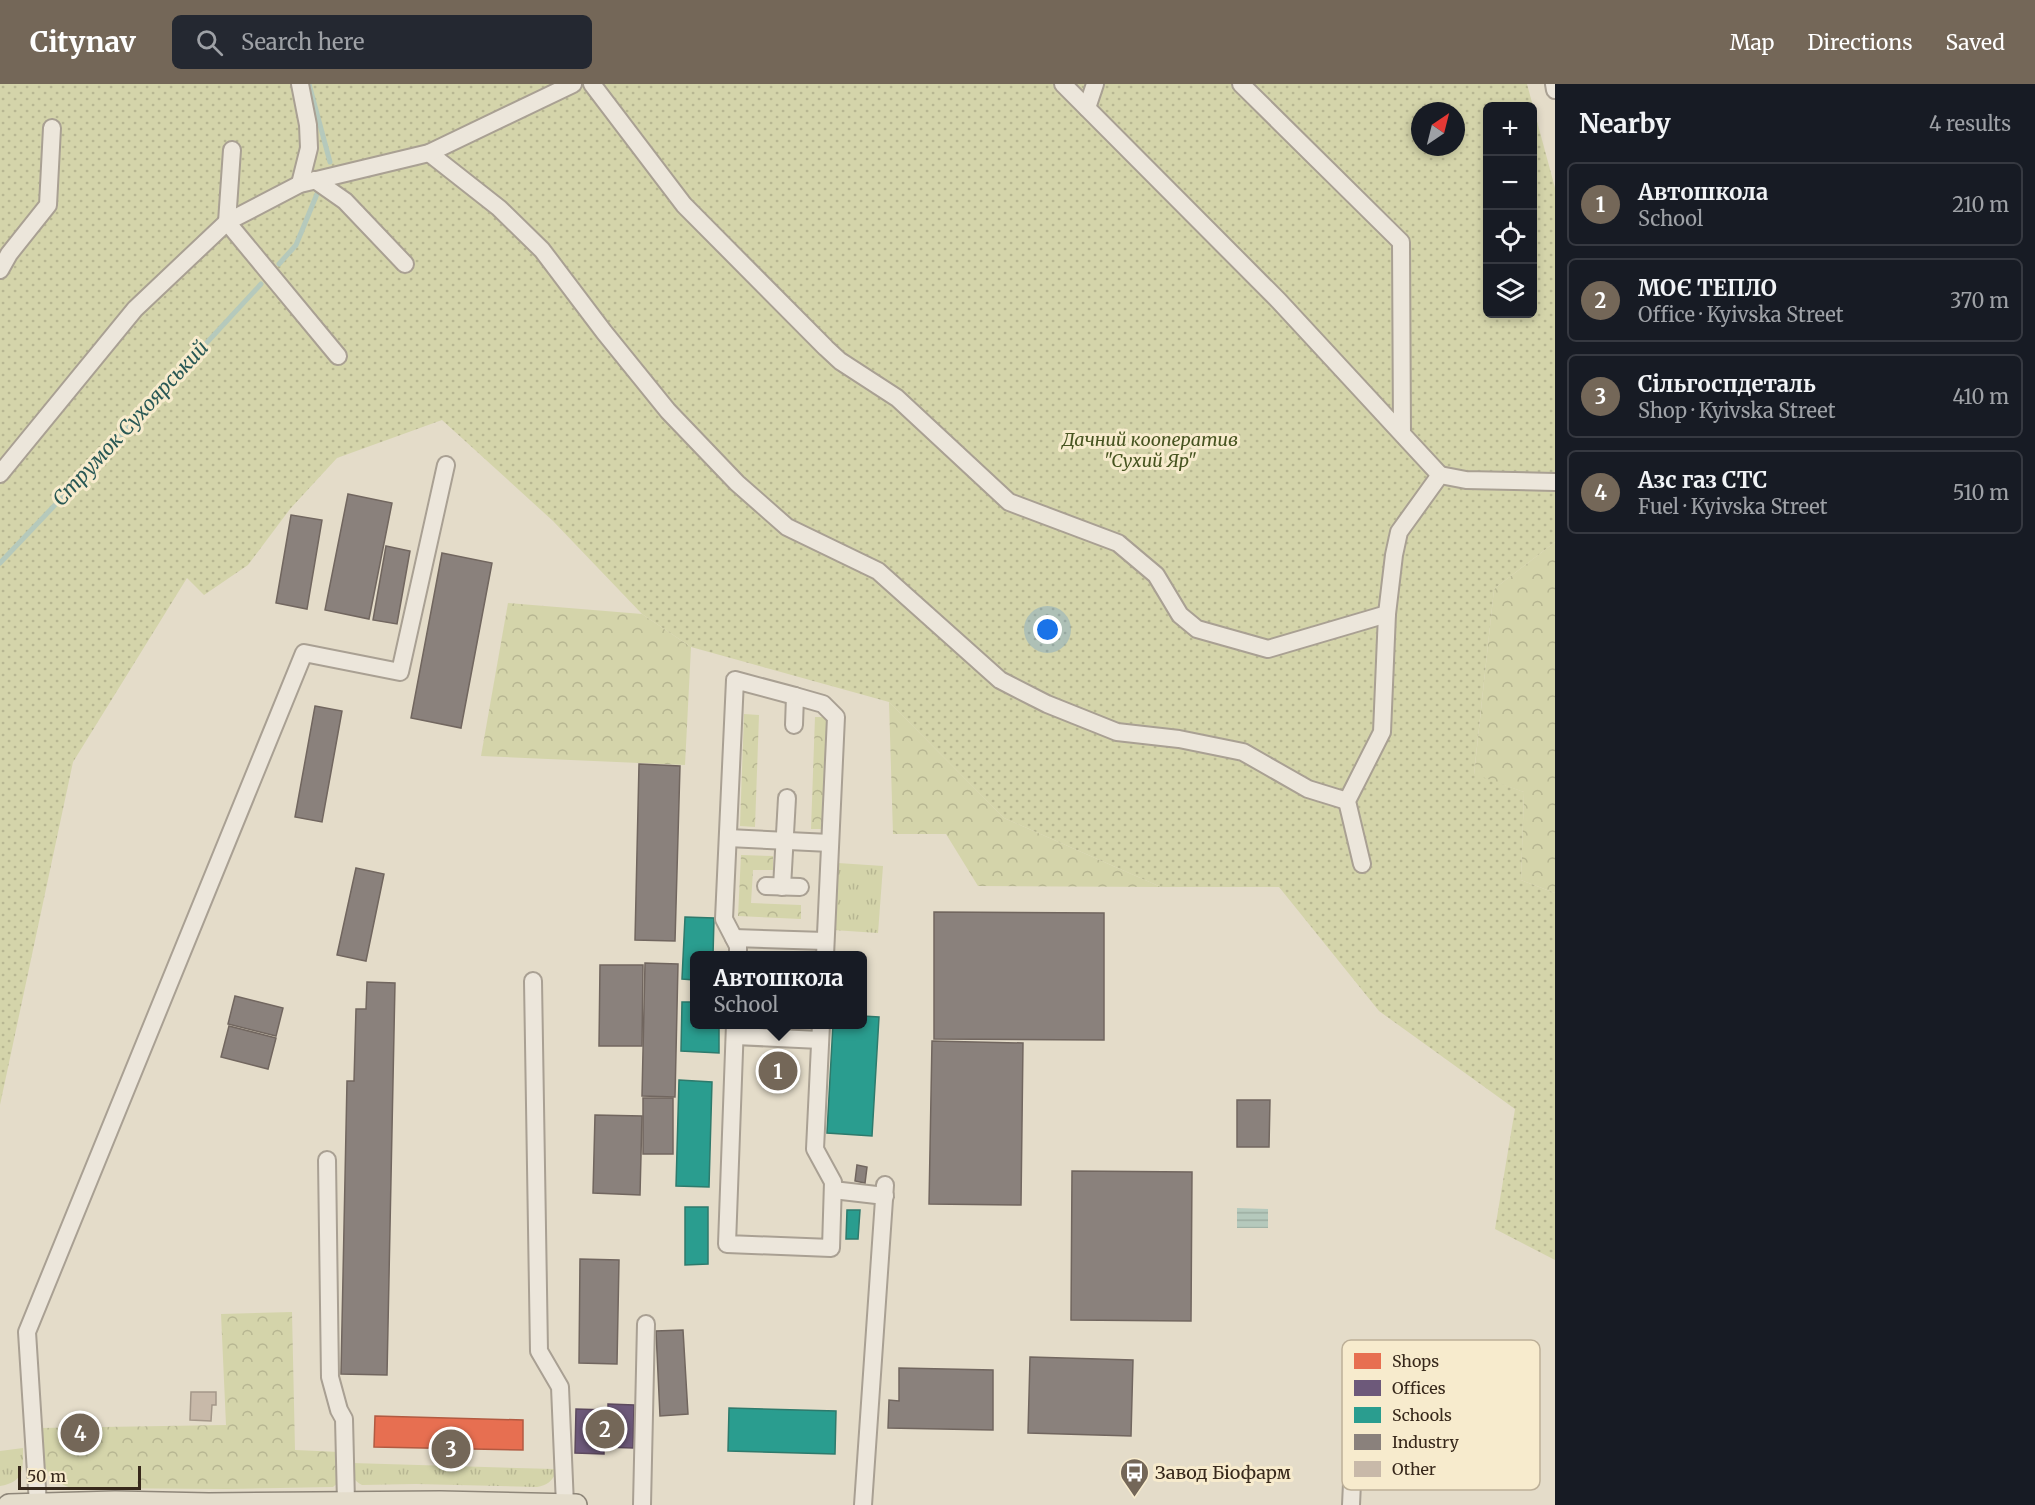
<!DOCTYPE html>
<html lang="en">
<head>
<meta charset="utf-8">
<style>
	body { margin:0; font-family:Merriweather,serif; background:#242831; color:#f1f3f6 }
	.controls { position:absolute; right:18px; top:18px; display:grid; overflow:hidden; border-radius:9px; box-shadow:0 3px 9px #0003 }
	.controls button { width:54px; height:54px; display:grid; place-items:center; padding:0; border:0; border-bottom:2px solid #363941; background:#171b24; color:#f1f3f6; font:30px sans-serif }
	.compass { position:absolute; left:1411px; top:18px; width:54px; height:54px; border-radius:50%; background:#171b24; box-shadow:0 3px 9px #0003; rotate:35deg }
	.scale { position:absolute; left:18px; bottom:15px; width:123px; box-sizing:border-box; padding-left:6px; border:3px solid #37281b; border-top:0; font-size:16px; line-height:21px; white-space:nowrap; color:#37281b; -webkit-text-stroke:4px #f7ebcd; paint-order:stroke }
	.you { position:absolute; left:1048px; top:546px; width:21px; height:21px; margin:-15px; border:4px solid #fff; border-radius:50%; background:#1a73e8; box-shadow:0 0 0 9px #1a73e833 }
	.badge { display:grid; place-items:center; width:39px; height:39px; border-radius:50%; background:#746758; color:#fff; font-size:20px; font-weight:700 }
	.pin { position:absolute; translate:-50% -50%; border:3px solid #fff; box-shadow:0 2px 6px #0006 }
	.popup { position:absolute; left:690px; top:867px; width:177px; height:78px; box-sizing:border-box; display:grid; place-content:center; border-radius:9px; background:#171b24; filter:drop-shadow(0 2px 4px #0005); font-size:20px; white-space:nowrap; color:#9ea1a6 }
	.popup b { font-size:22px; color:#f1f3f6 }
	.popup::after { content:''; position:absolute; left:50%; top:100%; margin-left:-12px; border:12px solid transparent; border-top-color:#171b24 }
	.list { margin:0; padding:0; list-style:none }
	h2 { display:flex; justify-content:space-between; align-items:center; height:78px; margin:0; padding:0 24px; font-size:26px }
	h2 small { font-size:20px; font-weight:400; color:#9ea1a6 }
	.list li { display:grid; grid-template-columns:39px 1fr auto; gap:18px; align-items:center; box-sizing:border-box; height:84px; margin:0 12px 12px; padding:0 12px; border:2px solid #363941; border-radius:9px }
	.list b { display:block; font-size:22px; white-space:nowrap }
	.list p { margin:0; font-size:20px; white-space:nowrap; color:#9ea1a6 }
	.list em { font-size:20px; font-style:normal; color:#9ea1a6 }
	.icon { flex:none; width:33px; height:33px; fill:none; stroke:currentColor; stroke-width:2; stroke-linecap:round; stroke-linejoin:round }
	.map { position:relative; flex:none; width:1555px; height:1421px; overflow:hidden }
	header { display:flex; align-items:center; gap:36px; box-sizing:border-box; height:84px; padding:0 30px; background:#746758; color:#fff }
	header strong { font-size:28px }
	nav { display:flex; gap:33px; margin-inline-start:auto; font-size:21px }
	.search { width:420px; height:54px; background:#242831; display:flex; align-items:center; gap:15px; box-sizing:border-box; padding:0 21px; border-radius:9px; color:#9ea1a6; font-size:22px }
	main { display:flex }
	aside { flex:1; background:#171b24 }
	.map>svg:first-child { display:block }
</style>
</head>
<body>
<header>
<strong>Citynav</strong>
<div class="search"><svg class="icon" aria-label="search" viewBox="0 0 24 24"><circle cx="10" cy="10" r="6"/><path d="M15 15l6 6"/></svg>Search here</div>
<nav><a>Map</a><a>Directions</a><a>Saved</a></nav>
</header>
<main>
<div class="map">
<svg width="1555" height="1421" viewBox="0 0 1555 1421">
	<defs>
		<pattern id="grass-tufts" width="24" height="20" patternUnits="userSpaceOnUse" patternTransform="scale(1.5)"><rect width="24" height="20" fill="#d4d4aa"/><path d="M3 7l-1-3M5 7V3M7 7l1-3M15 17l-1-3M17 17v-4M19 17l1-3" fill="none" stroke="#b7b692"/></pattern>
		<pattern id="forest-crowns" width="20" height="18" patternUnits="userSpaceOnUse" patternTransform="scale(1.5)"><rect width="20" height="18" fill="#d4d4aa"/><path d="M2 6a3 3 0 1 1 6 0M12 15a3 3 0 1 1 6 0" fill="none" stroke="#b7b692"/></pattern>
		<pattern id="garden-dots" width="8" height="8" patternUnits="userSpaceOnUse" patternTransform="scale(1.5)"><rect width="8" height="8" fill="#d4d4aa"/><path d="M2 2h.1M6 6h.1" fill="none" stroke="#b7b692" stroke-width="1.8" stroke-linecap="round"/></pattern>
		<pattern id="water-rules" width="6" height="5" patternUnits="userSpaceOnUse" patternTransform="scale(1.5)"><rect width="6" height="5" fill="#b5c9bc"/><path d="M0 2.5h6" fill="none" stroke="#9cada1"/></pattern>
	</defs>
	<rect width="100%" height="100%" fill="#e4dcc9"/>
	<g fill="url(#grass-tufts)">
		<path d="M838 779 883 782 878 849 833 846Z"/>
		<path d="M23 1364C23 1384 25 1398 0 1402V1367Z"/>
		<path d="M352 1379 554 1385 556 1388C552 1398 547 1401 537 1403L416 1400 362 1401C351 1395 352 1390 352 1379Z"/>
	</g>
	<g fill="url(#forest-crowns)">
		<path d="M1555 458V809L1521 796 1524 708 1474 691 1494 505Z"/>
		<path d="M508 519 642 530 691 563 685 681 481 672Z"/>
		<path d="M889 618 1004 734 1161 803 978 802 946 750H893Z"/>
		<path d="M744 630 759 631 755 743 740 742Z"/>
		<path d="M815 633H830L826 745H811Z"/>
		<path d="M741 771 773 772V786H753L751 819 801 821V835L738 832Z"/>
		<path d="M292 1228 295 1366 340 1368 338 1399 333 1403 228 1405 71 1404C39 1392 42 1372 40 1344L226 1341 221 1230Z"/>
	</g>
	<path fill="url(#garden-dots)" fill-rule="evenodd" d="M0 0H1527L1555 104V458L1494 505 1474 690 1524 708 1521 796 1555 809V1176L1495 1145 1515 1025 1379 927 1279 803H1161L1004 734 889 618 691 563 642 530 553 437 442 336 337 374 290 425 248 481 204 511 187 494 73 678 0 1021ZM1488 22H1532V230H1488ZM1420 27H1456V63H1420Z"/>
	<path fill="url(#water-rules)" d="M1237 1124 1268 1125V1144H1237Z"/>
	<path fill="#e76f51" stroke="#b25a41" stroke-width="1.5" d="M375 1332 523 1336V1366L374 1363Z"/>
	<path fill="#6d597a" stroke="#5d4a5e" stroke-width="1.5" d="M608 1320 634 1321 633 1364 604 1363V1370L575 1369 576 1325 608 1326Z"/>
	<g fill="#2a9d8f" stroke="#2e7a6c" stroke-width="1.5">
		<path d="M685 833 714 834 713 872H694V896L682 895Z"/>
		<path d="M682 918H694V940H719V969L681 967Z"/>
		<path d="M862 932 879 933 872 1052 827 1049 833 940H862Z"/>
		<path d="M679 996 712 998 709 1103 676 1102Z"/>
		<path d="M685 1123H708V1180L685 1181Z"/>
		<path d="M847 1126H860L858 1155H846Z"/>
		<path d="M729 1324 836 1327 835 1370 728 1367Z"/>
	</g>
	<g fill="#8a817c" stroke="#71665f" stroke-width="1.5">
		<path d="M348 410 392 419 369 535 325 526Z"/>
		<path d="M291 431 322 436 307 525 276 519Z"/>
		<path d="M386 462 410 467 397 540 373 536Z"/>
		<path d="M442 469 492 479 461 644 411 634Z"/>
		<path d="M315 622 342 627 322 738 295 733Z"/>
		<path d="M639 680 680 682 675 857 635 856Z"/>
		<path d="M356 784 384 790 366 877 337 871Z"/>
		<path d="M934 828 1104 829V956L934 955Z"/>
		<path d="M645 879 678 880 675 1013 642 1012Z"/>
		<path d="M600 881H643L642 962H599Z"/>
		<path d="M367 898 395 899 387 1291 341 1290 347 997H354L356 925H366Z"/>
		<path d="M235 912 283 924 276 952 228 940Z"/>
		<path d="M229 942 276 954 268 985 221 973Z"/>
		<path d="M932 957 1023 959 1021 1121 929 1120Z"/>
		<rect x="643" y="1014" width="30" height="56"/>
		<path d="M1237 1016H1270L1269 1063H1237Z"/>
		<path d="M595 1031 642 1032 640 1111 593 1109Z"/>
		<path d="M857 1081 867 1083 865 1099 855 1097Z"/>
		<path d="M1072 1087 1192 1088 1191 1237 1071 1236Z"/>
		<path d="M580 1175 619 1176 617 1280 579 1279Z"/>
		<path d="M683 1246 688 1330 660 1332 656 1247Z"/>
		<path d="M1030 1273 1133 1276 1131 1352 1028 1349Z"/>
		<path d="M899 1284 993 1286V1346L888 1344 889 1316 899 1317Z"/>
		<path d="M1383 1311 1484 1315 1483 1359 1381 1356Z"/>
	</g>
	<g fill="none" stroke-linecap="round" stroke-linejoin="round">
		<g stroke="#b5c9bc" stroke-width="5">
			<path d="M309 0 330 78"/>
			<path d="M279 180 296 161 317 110"/>
			<path d="M0 479 128 344 261 200"/>
		</g>
	</g>
	<path fill="#c8b9a9" stroke="#a49789" stroke-width="1.5" d="M191 1308H216V1321H212L211 1337 190 1336Z"/>
	<g fill="none" stroke-linecap="round" stroke-linejoin="round">
		<defs>
			<g id="minor">
				<path d="M300 0 308 41 309 64 300 100"/>
				<path d="M592 0 684 121 826 264 840 277 897 314 1009 418 1118 459 1156 491 1180 531 1197 545 1268 565 1387 530"/>
				<path d="M1063 0 1279 217 1440 391"/>
				<path d="M1241 0 1401 158 1402 349"/>
				<path d="M1554 0 1555 6"/>
				<path d="M1087 24 1095 0"/>
				<path d="M232 66 227 138 338 272"/>
				<path d="M429 69 499 124 542 166 604 248 668 327 737 399 787 443 878 487 1000 596 1047 620 1117 648 1179 655 1243 668 1308 705 1347 717"/>
				<path d="M315 96 345 117 405 180"/>
				<path d="M0 186 9 170 48 121 52 44"/>
				<path d="M0 390 135 225 227 138 300 100 429 69 573 0"/>
				<path d="M794 641 795 612 823 620 836 633 825 872"/>
				<path d="M728 754 830 759"/>
				<path d="M1362 780 1347 717 1382 648 1387 530 1394 471 1399 448 1440 391 1466 396 1555 398"/>
				<path d="M766 802 800 803"/>
				<path d="M782 803 787 714"/>
				<path d="M734 854 825 857"/>
				<path d="M738 872V862L724 835 735 596 795 612"/>
				<path d="M533 897 539 1267 560 1303 565 1421"/>
				<path d="M735 940 727 1160 831 1164 833 1098 815 1065 821 940"/>
				<path d="M735 952 820 956"/>
				<path d="M327 1076 330 1293 339 1326 344 1335 346 1418"/>
				<path d="M833 1106 885 1112"/>
				<path d="M38 1420 27 1248 304 569 400 588 446 381"/>
				<path d="M642 1421 646 1240"/>
				<path d="M863 1421 885 1101"/>
				<path d="M1351 1421 1357 1288 1487 1294"/>
			</g>
			<path id="major" d="M9 1421 115 1418 209 1420 440 1418 576 1421"/>
		</defs>
		<use href="#minor" stroke="#a9a093" stroke-width="20"/>
		<use href="#major" stroke="#8e8679" stroke-width="24"/>
		<use href="#minor" stroke="#ece6db" stroke-width="16"/>
		<use href="#major" stroke="#e4ddcc" stroke-width="21"/>
	</g>
	<defs>
		<symbol id="bus-pin" viewBox="-11 -11 22 30"><path d="M0 17L-7.5 6A9.5 9.5 0 1 1 7.5 6Z" fill="#746758" stroke="#f7ebcd"/><path d="M-5-6H5V4H4V6H2V4H-2V6H-4V4H-5ZM-3.5-4V0h7V-4ZM-3.5 1.2v1.5H-2V1.2ZM2 1.2v1.5H3.5V1.2Z" fill="#fff"/></symbol>
	</defs>
	<g fill-rule="evenodd">
		<use href="#bus-pin" x="1118" y="1372" width="33" height="45"/>
	</g>
	<g text-anchor="middle" dominant-baseline="central" stroke-width="6" stroke-linejoin="round" paint-order="stroke">
		<g font-size="18" font-style="italic" fill="#475420" stroke="#f7ebcd">
			<text x="1150" y="355">Дачний кооператив<tspan x="1150" dy="21">"Сухий Яр"</tspan></text>
		</g>
		<g font-size="18" fill="#37281b" stroke="#f7ebcd" text-anchor="start">
			<text x="1155" y="1388">Завод Біофарм</text>
		</g>
		<g font-size="20" font-style="italic" fill="#295855" stroke="#f7ebcd">
			<text transform="translate(130 339) rotate(-47)">Струмок Сухоярський</text>
		</g>
	</g>
	<rect x="1342" y="1256" width="198" height="150" rx="9" fill="#f7ebcd" stroke="#bdb098" stroke-width="1.5"/>
	<rect x="1354" y="1269" width="27" height="16" fill="#e76f51"/>
	<rect x="1354" y="1296" width="27" height="16" fill="#6d597a"/>
	<rect x="1354" y="1323" width="27" height="16" fill="#2a9d8f"/>
	<rect x="1354" y="1350" width="27" height="16" fill="#8a817c"/>
	<rect x="1354" y="1377" width="27" height="16" fill="#c8b9a9"/>
	<g font-size="16" fill="#37281b">
		<text x="1392" y="1283">Shops</text>
		<text x="1392" y="1310">Offices</text>
		<text x="1392" y="1337">Schools</text>
		<text x="1392" y="1364">Industry</text>
		<text x="1392" y="1391">Other</text>
	</g>
</svg>
<div class="controls">
<button>+</button>
<button>−</button>
<button><svg class="icon" aria-label="locate" viewBox="0 0 24 24"><circle cx="12" cy="12" r="6"/><path d="M12 2v4M12 18v4M2 12h4M18 12h4"/></svg></button>
<button><svg class="icon" aria-label="layers" viewBox="0 0 24 24"><path d="M12 4l9 5-9 5-9-5zM3 14l9 5 9-5"/></svg></button>
</div>
<svg class="compass" viewBox="-18 -18 36 36"><path d="M0-13l5 13h-10z" fill="#e53935"/><path d="M0 13l5-13h-10z" fill="#9ea1a6"/></svg>
<div class="scale">50 m</div>
<div class="you"></div>
<div class="pin badge" style="left:778px;top:987px">1</div>
<div class="popup"><b>Автошкола</b>School</div>
<div class="pin badge" style="left:605px;top:1345px">2</div>
<div class="pin badge" style="left:451px;top:1365px">3</div>
<div class="pin badge" style="left:80px;top:1349px">4</div>
</div>
<aside>
<h2>Nearby<small>4 results</small></h2>
<ul class="list">
<li><span class="badge">1</span><div><b>Автошкола</b><p>School</p></div><em>210 m</em></li>
<li><span class="badge">2</span><div><b>МОЄ ТЕПЛО</b><p>Office · Kyivska Street</p></div><em>370 m</em></li>
<li><span class="badge">3</span><div><b>Сільгоспдеталь</b><p>Shop · Kyivska Street</p></div><em>410 m</em></li>
<li><span class="badge">4</span><div><b>Азс газ СТС</b><p>Fuel · Kyivska Street</p></div><em>510 m</em></li>
</ul>
</aside>
</main>
</body>
</html>
